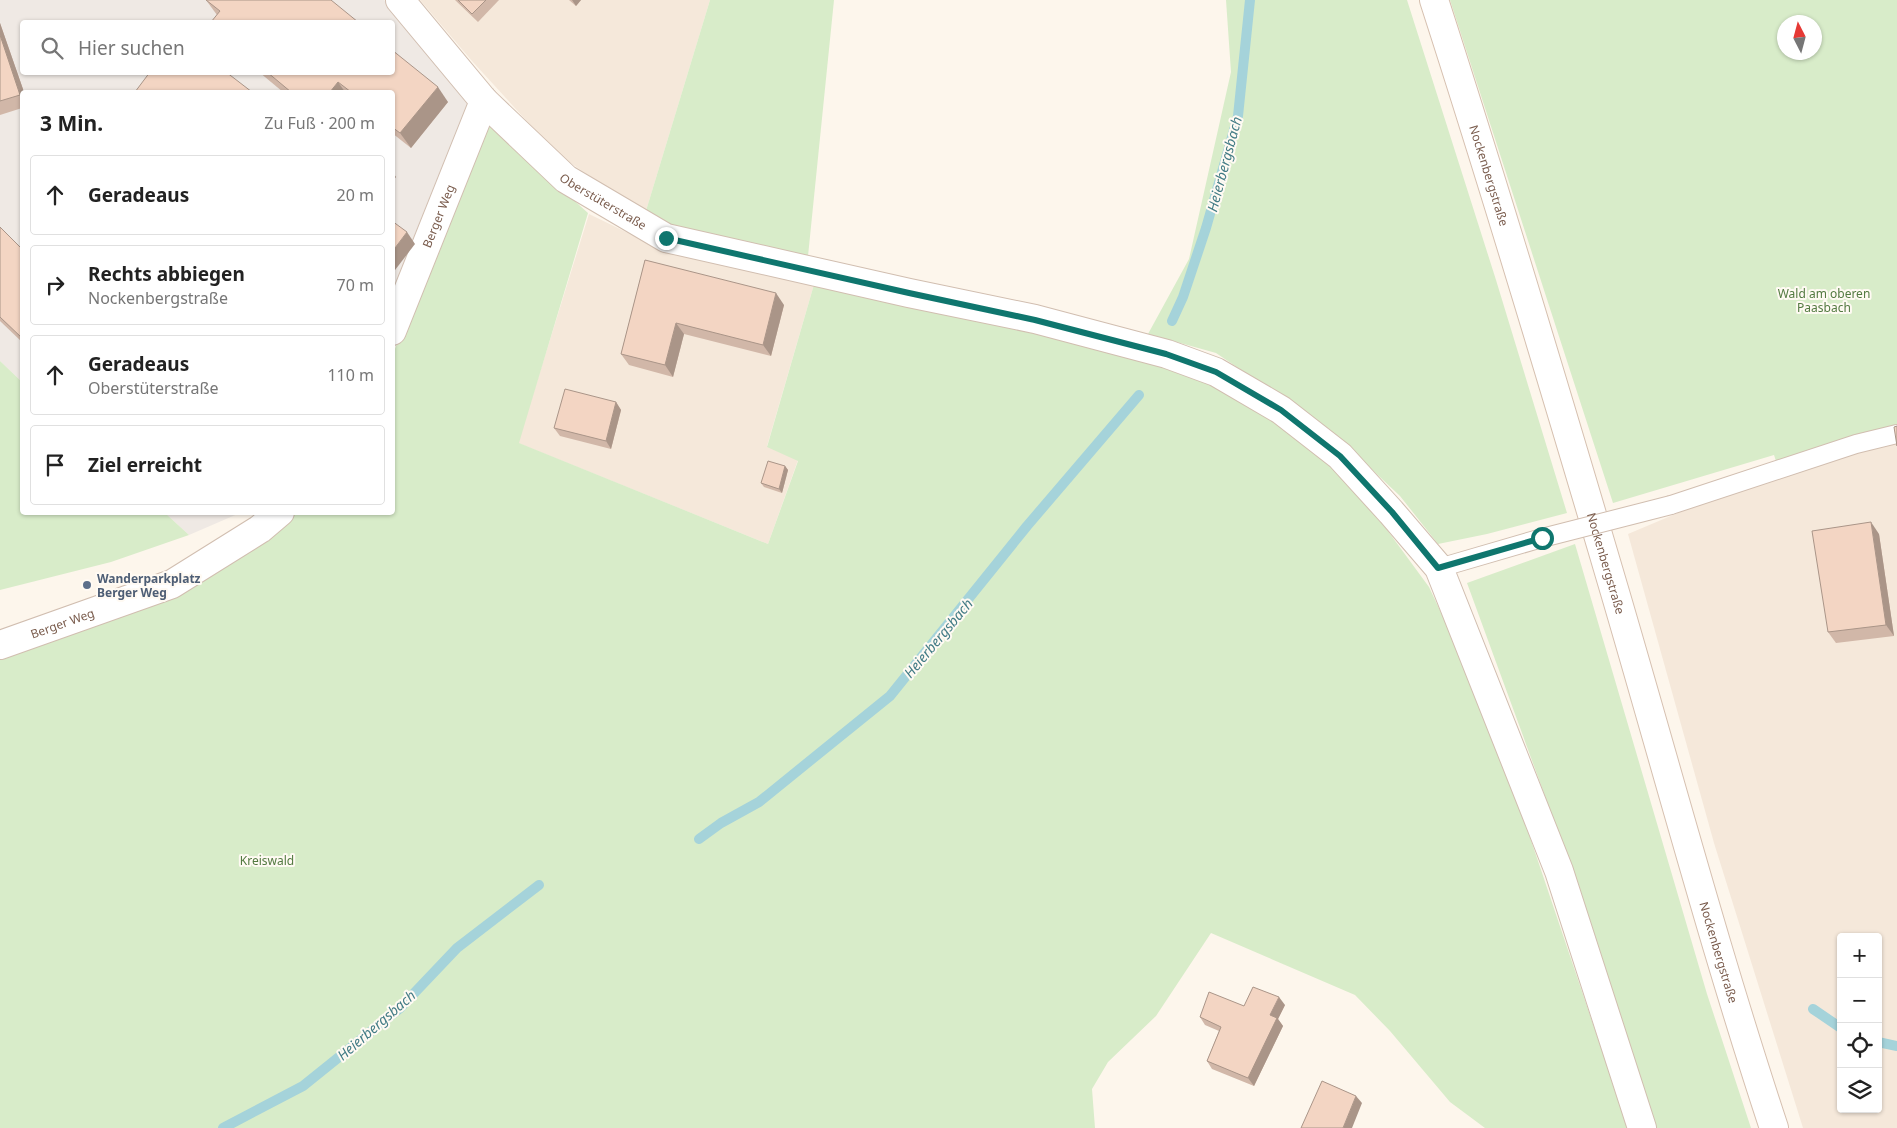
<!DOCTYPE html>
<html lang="de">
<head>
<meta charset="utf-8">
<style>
	body { margin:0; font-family:"Noto Sans",sans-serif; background:#f6f6f6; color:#222 }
	.controls { position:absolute; right:15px; bottom:15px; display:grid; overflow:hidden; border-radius:5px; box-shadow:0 1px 4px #0004 }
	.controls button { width:45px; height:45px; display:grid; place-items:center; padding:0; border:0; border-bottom:1px solid #e0e0e0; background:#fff; color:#222; font:25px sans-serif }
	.compass { position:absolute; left:1777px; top:15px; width:45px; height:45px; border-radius:50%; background:#fff; box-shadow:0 1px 4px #0004; rotate:354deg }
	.stop { position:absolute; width:15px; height:15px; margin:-11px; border:4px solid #0f766e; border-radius:50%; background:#fff }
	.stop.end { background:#0f766e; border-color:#fff; box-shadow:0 1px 5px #0008 }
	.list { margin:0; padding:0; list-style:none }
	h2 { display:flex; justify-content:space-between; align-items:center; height:65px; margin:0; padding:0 20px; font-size:21px }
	h2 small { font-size:16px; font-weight:400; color:#767676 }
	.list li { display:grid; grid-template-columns:32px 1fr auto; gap:15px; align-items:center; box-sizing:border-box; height:80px; margin:0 10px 10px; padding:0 10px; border:1px solid #e0e0e0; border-radius:5px }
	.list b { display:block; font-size:19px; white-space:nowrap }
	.list p { margin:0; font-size:16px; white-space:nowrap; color:#767676 }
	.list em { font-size:16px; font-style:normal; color:#767676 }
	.icon { flex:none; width:28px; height:28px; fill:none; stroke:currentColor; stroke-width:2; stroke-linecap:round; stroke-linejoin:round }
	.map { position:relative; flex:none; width:1897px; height:1128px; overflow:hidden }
	.search { position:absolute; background:#fff; box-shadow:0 1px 4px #0004; left:20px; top:20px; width:375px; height:55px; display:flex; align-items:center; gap:12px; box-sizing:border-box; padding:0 18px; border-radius:5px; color:#767676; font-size:19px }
	.panel { position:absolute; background:#fff; box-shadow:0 1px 4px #0004; left:20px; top:90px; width:375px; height:425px; border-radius:5px }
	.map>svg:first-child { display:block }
</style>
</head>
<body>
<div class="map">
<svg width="1897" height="1128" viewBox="0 0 1897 1128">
	<rect width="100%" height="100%" fill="#fdf6ec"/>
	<g fill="#f5e8da" fill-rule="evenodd">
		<path d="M420 0H710L645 214 556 153 472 61Z"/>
		<path d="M589 214 659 248 815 281 767 446 798 460 768 544 518 443Z"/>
		<path d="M1897 437V1128H1803L1714 843 1628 534 1692 507ZM1841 937H1878V1109H1841Z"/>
	</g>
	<g fill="#efe9e4" fill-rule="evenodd">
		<path d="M0 0H384L410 26 472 106 393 296 392 92H22V382L0 361ZM22 22H392V72H22Z"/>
		<path d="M165 513H240L189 535Z"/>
	</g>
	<g fill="#d8ecc9" fill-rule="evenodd">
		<path d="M710 0H834L808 256 677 230 645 214Z"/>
		<path d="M1226 0H1407L1496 280 1567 513 1487 534 1438 544 1400 496 1329 429 1216 353 1148 334 1189 259 1231 72Z"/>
		<path d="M1450 0H1897V434L1778 467 1774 455 1613 503ZM1784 22H1814V52H1784Z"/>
		<path d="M485 120 588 213 519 443 768 544 798 461 767 447 815 281 1168 363 1241 396 1342 473 1382 523 1429 587 1480 696 1505 763 1628 1128H1485L1450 1102 1390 1031 1355 995 1211 933 1156 1016 1108 1062 1092 1089 1095 1128H0V647L179 588 291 513 392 512 393 354Z"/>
		<path d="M0 361 22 382V512L165 513 189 535 111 562 0 590Z"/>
		<path d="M1575 544 1707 994 1751 1128H1656L1571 867 1467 583Z"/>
	</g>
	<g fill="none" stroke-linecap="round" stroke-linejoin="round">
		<g stroke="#a5d3da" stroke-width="10">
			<path d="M1172 321 1183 297 1206 228 1238 116 1250 0"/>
			<path d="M699 839 721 823 759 802 890 696 1027 526 1139 395"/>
			<path d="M1813 1009 1841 1028"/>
			<path d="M1878 1042 1897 1046"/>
			<path d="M223 1128 303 1086 400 1008 457 948 539 885"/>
		</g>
		<defs>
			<g id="service">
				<path d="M1671 505 1856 444 1897 434"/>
				<path d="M1439 568 1542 538"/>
			</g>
			<g id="minor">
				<path id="s1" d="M400 0 484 101 566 179 666 238 909 293 1035 319 1167 354 1216 372 1281 410 1340 456 1391 512 1439 568 1559 871 1642 1128"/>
				<path id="s2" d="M392 331 484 101"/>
				<path id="s3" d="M0 645 172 584 260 529 280 512"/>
			</g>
			<g id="secondary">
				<path id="s4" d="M1434 0C1497 195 1556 392 1614 589 1667 769 1715 950 1774 1128"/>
			</g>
		</defs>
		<use href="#service" stroke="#d1beb0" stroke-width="20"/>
		<use href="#minor" stroke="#d1beb0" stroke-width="30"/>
		<use href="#secondary" stroke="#d6c0b0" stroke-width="30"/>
		<use href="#service" stroke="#fff" stroke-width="18"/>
		<use href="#minor" stroke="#fff" stroke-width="28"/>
		<use href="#secondary" stroke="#fff" stroke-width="28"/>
		<defs>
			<path id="service-bridge" d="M1542 538 1671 505"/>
		</defs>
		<use href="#service-bridge" stroke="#d1beb0" stroke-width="20" stroke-linecap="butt"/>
		<use href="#service-bridge" stroke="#fff" stroke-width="18"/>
	</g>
	<g fill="#d1b7a8">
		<path d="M206 0 358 22 217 15Z"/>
		<path d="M455 0H499L478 22Z"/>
		<path d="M569 0H581L576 6Z"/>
		<path d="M0 23 24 92H22V108L0 115Z"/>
		<path d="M259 72H392L448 102 411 148 392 133V92H283Z"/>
		<path d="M0 227 22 249V342L0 321Z"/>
		<path d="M645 260 784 305 771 356 684 334 673 377 629 365 621 354Z"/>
		<path d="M616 402 621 410 611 449 560 436 554 428Z"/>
		<path d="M785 466 788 470 782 493 764 487 761 483Z"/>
		<path d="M1879 534 1894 636 1836 643 1828 632Z"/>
		<path d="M1285 1005 1278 1019 1283 1026 1254 1086 1212 1069 1207 1061 1219 1031 1205 1025 1200 1017 1244 1006Z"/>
	</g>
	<g fill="#aa9588">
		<path d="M572 0H581L576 6Z"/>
		<path d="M0 23 24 92H22V98L20 95 0 35Z"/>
		<path d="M338 82 345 92H330Z"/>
		<path d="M438 87 448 102 411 148 400 133Z"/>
		<path d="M392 171 396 177 392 182Z"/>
		<path d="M407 232 415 244 392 274V252Z"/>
		<path d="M776 293 784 305 771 356 763 345Z"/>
		<path d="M676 323 684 334 673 377 665 365Z"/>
		<path d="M616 402 621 410 611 449 606 441Z"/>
		<path d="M785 466 788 470 782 493 779 489Z"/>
		<path d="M1871 522 1879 534 1894 636 1886 625Z"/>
		<path d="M1279 997 1285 1005 1278 1019 1283 1026 1254 1086 1248 1078 1270 1015Z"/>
		<path d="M1356 1096 1362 1103 1352 1128H1343Z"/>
	</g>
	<g fill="#f3d5c3" stroke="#aa9588">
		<path d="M206 0H331L358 22H211L220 11Z"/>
		<path d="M458 0H486L472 14Z"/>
		<path d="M0 35 20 95 0 101Z"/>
		<path d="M392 50 438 87 400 133 392 127V92H351L338 82 330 92H291L267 72H392Z"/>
		<path d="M150 72H226L252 92H135Z"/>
		<path d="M392 221 407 232 392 252Z"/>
		<path d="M0 227 22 249V338L0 317Z"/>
		<path d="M645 260 776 293 763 345 676 323 665 365 621 354Z"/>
		<path d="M565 389 616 402 606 441 554 428Z"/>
		<path d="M1897 426V446L1894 427Z"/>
		<path d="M768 461 785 466 779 489 761 483Z"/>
		<path d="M1871 522 1886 625 1828 632 1812 531Z"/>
		<path d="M1253 987 1279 997 1270 1015 1277 1018 1248 1078 1207 1061 1221 1027 1200 1017 1209 992 1244 1006Z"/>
		<path d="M1322 1081 1356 1096 1343 1128H1301Z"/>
	</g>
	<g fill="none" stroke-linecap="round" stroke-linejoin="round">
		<path stroke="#0f766e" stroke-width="6" d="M666 238 909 293 1035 320 1166 354 1216 372 1281 410 1340 456 1392 512 1438 568 1542 538"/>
	</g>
	<circle fill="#5c6f8a" stroke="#fffaf3" stroke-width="2" cx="87" cy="585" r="5"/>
	<g text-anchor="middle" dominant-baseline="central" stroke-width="4" stroke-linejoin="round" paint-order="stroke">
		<g font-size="12" fill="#7a5c4d" stroke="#fffaf3">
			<text stroke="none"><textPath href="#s4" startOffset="184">Nockenbergstraße</textPath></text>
			<text stroke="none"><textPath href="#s1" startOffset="288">Oberstüterstraße</textPath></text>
			<text stroke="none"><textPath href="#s2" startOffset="124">Berger Weg</textPath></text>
			<text stroke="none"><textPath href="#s4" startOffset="589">Nockenbergstraße</textPath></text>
			<text stroke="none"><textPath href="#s3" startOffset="66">Berger Weg</textPath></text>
			<text stroke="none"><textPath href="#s4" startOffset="994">Nockenbergstraße</textPath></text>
		</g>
		<g font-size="12" fill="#537a41" stroke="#fffaf3">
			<text x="1824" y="293">Wald am oberen<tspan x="1824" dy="14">Paasbach</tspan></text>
			<text x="267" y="860">Kreiswald</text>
		</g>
		<g font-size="12" font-weight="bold" fill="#4e5e75" stroke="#fffaf3" text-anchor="start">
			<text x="97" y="578">Wanderparkplatz<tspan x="97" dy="14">Berger Weg</tspan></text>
		</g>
		<g font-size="14" font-style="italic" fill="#437c86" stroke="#fffaf3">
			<text transform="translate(1224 164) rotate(-75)">Heierbergsbach</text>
			<text transform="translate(938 638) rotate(-50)">Heierbergsbach</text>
			<text transform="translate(376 1025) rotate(-41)">Heierbergsbach</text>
		</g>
	</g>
</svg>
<div class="controls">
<button>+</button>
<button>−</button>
<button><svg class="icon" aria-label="locate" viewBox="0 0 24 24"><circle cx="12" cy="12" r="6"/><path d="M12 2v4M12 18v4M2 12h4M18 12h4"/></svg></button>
<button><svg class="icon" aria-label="layers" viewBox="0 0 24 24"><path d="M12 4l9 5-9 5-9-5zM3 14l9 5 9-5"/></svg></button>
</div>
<svg class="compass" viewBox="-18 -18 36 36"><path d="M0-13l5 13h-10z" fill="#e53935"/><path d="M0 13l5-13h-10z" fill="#767676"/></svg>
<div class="stop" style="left:1542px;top:538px"></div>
<div class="stop end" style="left:666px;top:238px"></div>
<div class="search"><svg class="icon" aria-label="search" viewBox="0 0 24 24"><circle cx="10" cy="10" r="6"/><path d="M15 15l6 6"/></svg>Hier suchen</div>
<section class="panel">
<h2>3 Min.<small>Zu Fuß · 200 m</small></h2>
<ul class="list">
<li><svg class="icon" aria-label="ahead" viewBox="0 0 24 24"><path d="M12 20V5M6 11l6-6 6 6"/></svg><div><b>Geradeaus</b></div><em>20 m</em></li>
<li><svg class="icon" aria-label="right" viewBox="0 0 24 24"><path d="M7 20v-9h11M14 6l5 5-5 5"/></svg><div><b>Rechts abbiegen</b><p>Nockenbergstraße</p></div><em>70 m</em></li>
<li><svg class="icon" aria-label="ahead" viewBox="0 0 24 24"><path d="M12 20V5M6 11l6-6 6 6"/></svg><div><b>Geradeaus</b><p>Oberstüterstraße</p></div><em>110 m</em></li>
<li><svg class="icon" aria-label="arrive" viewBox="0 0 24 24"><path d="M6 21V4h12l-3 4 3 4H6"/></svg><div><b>Ziel erreicht</b></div></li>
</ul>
</section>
</div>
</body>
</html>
